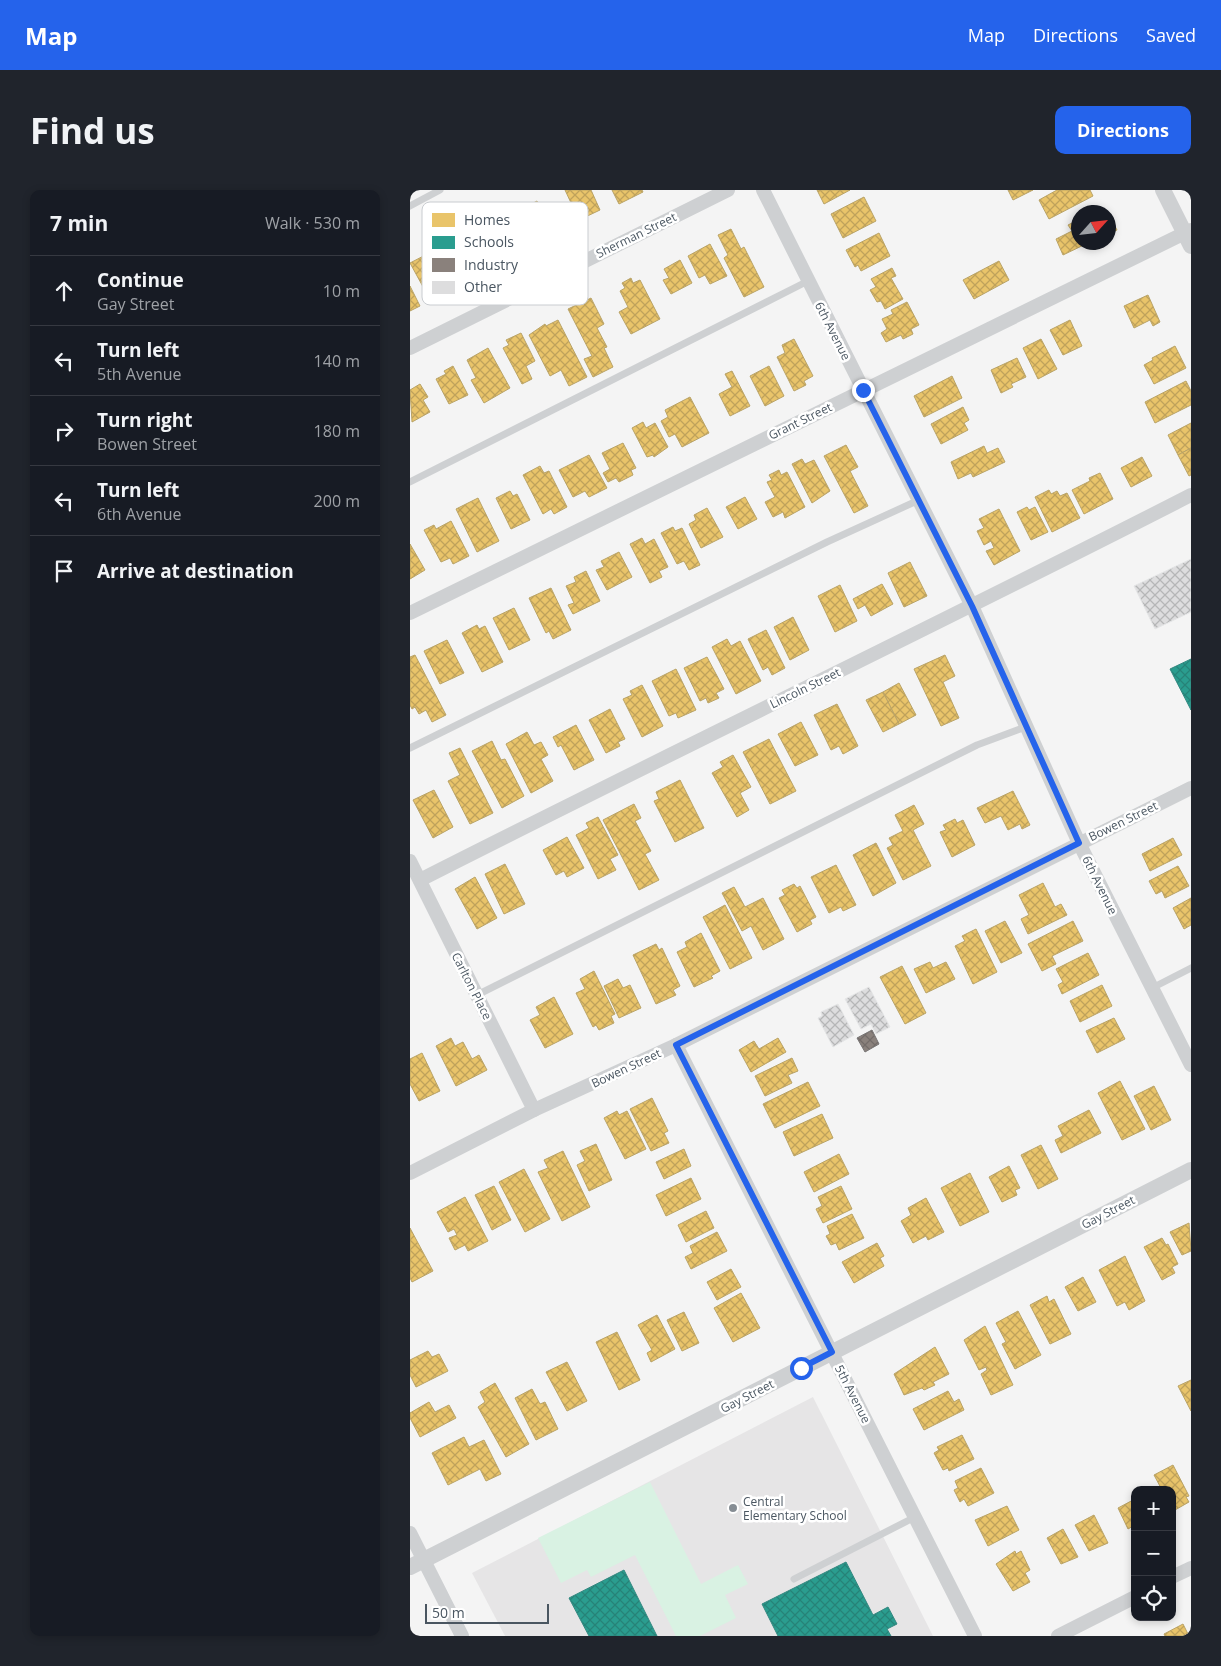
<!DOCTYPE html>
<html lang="en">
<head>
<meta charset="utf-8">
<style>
	body { margin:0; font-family:"Open Sans",sans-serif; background:#20242c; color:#f1f3f6 }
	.controls { position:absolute; right:15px; bottom:15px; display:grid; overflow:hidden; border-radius:10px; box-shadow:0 2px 8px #0003 }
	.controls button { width:45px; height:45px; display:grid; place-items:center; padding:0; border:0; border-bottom:1px solid #363941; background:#171b24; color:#f1f3f6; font:25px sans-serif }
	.compass { position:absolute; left:661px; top:15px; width:45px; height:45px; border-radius:50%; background:#171b24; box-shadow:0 2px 8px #0003; rotate:63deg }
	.scale { position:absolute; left:15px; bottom:12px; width:124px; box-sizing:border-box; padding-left:5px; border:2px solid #4a5661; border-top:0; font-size:14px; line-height:18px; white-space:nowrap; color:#4a5661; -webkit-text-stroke:4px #fff; paint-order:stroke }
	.stop { position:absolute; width:15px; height:15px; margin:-11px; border:4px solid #2563eb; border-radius:50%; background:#fff }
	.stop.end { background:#2563eb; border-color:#fff; box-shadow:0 1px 5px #0008 }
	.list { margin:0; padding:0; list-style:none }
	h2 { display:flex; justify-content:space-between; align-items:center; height:65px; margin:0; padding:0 20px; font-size:21px }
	h2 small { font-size:16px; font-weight:400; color:#9ea1a6 }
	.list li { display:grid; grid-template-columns:32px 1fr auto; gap:15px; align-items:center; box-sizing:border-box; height:70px; padding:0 20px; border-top:1px solid #363941 }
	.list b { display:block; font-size:19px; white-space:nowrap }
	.list p { margin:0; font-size:16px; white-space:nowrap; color:#9ea1a6 }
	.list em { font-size:16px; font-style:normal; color:#9ea1a6 }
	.icon { flex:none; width:28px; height:28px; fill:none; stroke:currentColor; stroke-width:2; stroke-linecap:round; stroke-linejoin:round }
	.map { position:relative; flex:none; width:781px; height:1446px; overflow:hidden; border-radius:10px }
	header { display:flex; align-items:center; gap:30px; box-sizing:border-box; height:70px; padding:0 25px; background:#2563eb; color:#fff }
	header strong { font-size:24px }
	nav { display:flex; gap:28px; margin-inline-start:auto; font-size:18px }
	.intro { display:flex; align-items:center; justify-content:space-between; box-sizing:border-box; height:120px; padding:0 30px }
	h1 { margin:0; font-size:35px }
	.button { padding:12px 22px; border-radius:10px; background:#2563eb; color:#fff; font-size:18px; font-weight:700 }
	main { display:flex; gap:30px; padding:0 30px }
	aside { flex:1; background:#171b24; border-radius:10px; box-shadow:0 2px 8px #0003 }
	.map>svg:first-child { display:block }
</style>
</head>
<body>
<header>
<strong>Map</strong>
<nav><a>Map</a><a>Directions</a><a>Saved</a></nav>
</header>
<div class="intro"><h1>Find us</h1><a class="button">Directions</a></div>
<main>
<aside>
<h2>7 min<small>Walk · 530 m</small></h2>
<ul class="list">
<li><svg class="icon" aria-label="ahead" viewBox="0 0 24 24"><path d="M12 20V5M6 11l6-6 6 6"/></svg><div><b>Continue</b><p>Gay Street</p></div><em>10 m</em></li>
<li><svg class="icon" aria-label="left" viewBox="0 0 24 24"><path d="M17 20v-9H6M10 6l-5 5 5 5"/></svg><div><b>Turn left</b><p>5th Avenue</p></div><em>140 m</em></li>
<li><svg class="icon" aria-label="right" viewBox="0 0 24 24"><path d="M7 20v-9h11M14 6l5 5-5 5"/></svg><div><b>Turn right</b><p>Bowen Street</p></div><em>180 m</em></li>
<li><svg class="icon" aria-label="left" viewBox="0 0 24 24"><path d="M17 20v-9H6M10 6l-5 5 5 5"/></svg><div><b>Turn left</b><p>6th Avenue</p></div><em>200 m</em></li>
<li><svg class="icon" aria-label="arrive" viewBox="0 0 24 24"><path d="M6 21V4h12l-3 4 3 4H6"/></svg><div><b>Arrive at destination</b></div></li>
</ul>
</aside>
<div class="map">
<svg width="781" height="1446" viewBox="0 0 781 1446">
	<defs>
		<pattern id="homes-cross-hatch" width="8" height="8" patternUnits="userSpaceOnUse" patternTransform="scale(1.25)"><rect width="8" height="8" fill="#e9c46a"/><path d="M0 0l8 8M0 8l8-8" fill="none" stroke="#bfa25b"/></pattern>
		<pattern id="schools-cross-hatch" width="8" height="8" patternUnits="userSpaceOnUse" patternTransform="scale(1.25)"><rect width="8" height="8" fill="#2a9d8f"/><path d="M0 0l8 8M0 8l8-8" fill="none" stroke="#268378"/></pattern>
		<pattern id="industry-cross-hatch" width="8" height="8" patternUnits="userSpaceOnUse" patternTransform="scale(1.25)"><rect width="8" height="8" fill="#8a817c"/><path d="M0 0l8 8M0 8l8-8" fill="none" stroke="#736c69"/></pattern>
		<pattern id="building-cross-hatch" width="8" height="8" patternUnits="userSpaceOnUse" patternTransform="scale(1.25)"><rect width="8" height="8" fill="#ddddde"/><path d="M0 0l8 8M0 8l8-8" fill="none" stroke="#b5b6b7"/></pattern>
	</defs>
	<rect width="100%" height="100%" fill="#f4f4f4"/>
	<path fill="#e6e5e6" d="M403 1207 523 1446H95L62 1383Z"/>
	<path fill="#d9f2e3" d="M240 1292 291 1394 328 1375 338 1394 315 1405 326 1428 290 1446H266L225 1365 181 1387 177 1380 151 1393 128 1348Z"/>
	<g fill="url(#homes-cross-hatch)" stroke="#b9a367">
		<path d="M155 0H181L190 20 169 30Z"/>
		<path d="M202 0H232L233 2 209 14Z"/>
		<path d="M407 0H440L414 14Z"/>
		<path d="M598 0H623L603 10Z"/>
		<path d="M647 0H680L683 6 639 29 629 10Z"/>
		<path d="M454 7 466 31 433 48 421 24Z"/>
		<path d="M127 11 144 42 127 52 110 20Z"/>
		<path d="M698 23 707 40 698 44Z"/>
		<path d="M668 30V52H680L653 65 646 49 662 41 658 35Z"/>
		<path d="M321 39 331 59 334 57 354 97 334 107 314 68 318 65 308 45Z"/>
		<path d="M469 43 480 66 451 81 448 75 445 77 436 60Z"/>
		<path d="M300 54 317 86 300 94 295 85 289 88 278 66Z"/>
		<path d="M25 60 40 89 30 94 33 99 18 106 0 73Z"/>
		<path d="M270 70 282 93 261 104 253 90 259 88 254 79Z"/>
		<path d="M589 71 599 90 564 109 553 90Z"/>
		<path d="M482 78 486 86 481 88 493 109 475 119 471 111 467 112 460 100 466 97 461 89Z"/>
		<path d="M221 88 223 93 230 90 250 129 221 144 209 122 218 117 210 101 215 98 212 93Z"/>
		<path d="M0 96 10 116 0 121Z"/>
		<path d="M738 105 750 132 743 136 740 130 724 138 714 116Z"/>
		<path d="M181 108 194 134 187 138 197 157 194 158 203 177 183 187 174 169 182 166 158 119Z"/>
		<path d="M497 112 509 135 501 139 503 144 493 149 491 145 476 152 471 143 477 139 472 129 483 124 481 120Z"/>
		<path d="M148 130 177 187 159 196 151 180 140 186 119 145 135 134 136 136Z"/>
		<path d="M660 130 672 156 653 165 640 140Z"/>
		<path d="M111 143 125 171 116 176 122 189 112 194 93 158 99 155 96 150Z"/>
		<path d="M384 149 403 186 394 191 396 195 384 201 367 167 375 163 372 155Z"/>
		<path d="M631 149 647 179 628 189 613 158Z"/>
		<path d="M765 156 776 178 744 194 734 175 743 170 742 168Z"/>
		<path d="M78 158 100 198 74 213 61 190 66 188 57 170Z"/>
		<path d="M607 168 616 187 601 194 603 197 591 203 581 180Z"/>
		<path d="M43 176 58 205 39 214 26 189 36 184 34 181Z"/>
		<path d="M359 176 374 206 355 216 340 186Z"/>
		<path d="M322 181 340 216 320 226 309 204 322 197 315 184Z"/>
		<path d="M542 186 552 208 514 227 504 206Z"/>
		<path d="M776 191 781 201V215L745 233 735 212Z"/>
		<path d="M10 194 18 207 13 210 20 222 2 232 0 200Z"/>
		<path d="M280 207 299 243 272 257 265 244 259 247 251 231 258 227 255 220Z"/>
		<path d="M553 217 559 230 554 233 558 240 531 254 521 234Z"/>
		<path d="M233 232 236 238 245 233 258 257 244 267 243 265 237 267 222 238Z"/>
		<path d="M781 233V258L768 265 758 245Z"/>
		<path d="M213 253 226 278 221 280 223 285 209 292 206 288 198 292 193 283 200 279 192 263Z"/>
		<path d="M436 255 448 277 440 281 458 316 444 323 414 266Z"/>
		<path d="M574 256 577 263 588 258 595 272 563 287 561 283 548 289 541 272Z"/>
		<path d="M781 258V285L779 286 768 265Z"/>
		<path d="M179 265 197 298 179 307 175 301 163 307 149 280Z"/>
		<path d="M732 267 742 286 721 297 711 278Z"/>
		<path d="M392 269 395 274 404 270 420 301 402 313 382 274Z"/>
		<path d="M130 276 134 283 139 281 157 317 144 324 141 319 133 324 113 285Z"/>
		<path d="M369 280 371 285 377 282 395 317 375 328 373 322 363 327 355 312 365 307 357 292 362 290 359 285Z"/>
		<path d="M690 283 703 309 674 324 662 300 680 291 679 288Z"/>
		<path d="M639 300 641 304 647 301 650 306 657 303 670 328 642 342 625 307Z"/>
		<path d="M100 301 103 306 107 304 120 330 101 339 86 308Z"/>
		<path d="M335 307 347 329 328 339 316 317Z"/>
		<path d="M68 308 89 351 67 362 46 319Z"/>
		<path d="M617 317 619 320 625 317 638 342 621 350 607 322Z"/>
		<path d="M297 318 313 347 291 358 279 334 286 330 284 325Z"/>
		<path d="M589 319 610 361 584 375 576 361 584 358 581 351 574 355 567 341 574 338 569 329Z"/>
		<path d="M41 331 59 366 43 374 40 368 31 372 14 340 24 335 26 339Z"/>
		<path d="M263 337 265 341 272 338 290 375 279 380 274 371 267 374 251 343Z"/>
		<path d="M232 348 235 354 244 349 258 377 249 381 252 387 240 393 220 354Z"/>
		<path d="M0 354 15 380 0 389Z"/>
		<path d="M209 362 222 387 197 400 186 380 194 377 191 371Z"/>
		<path d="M500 372 517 406 494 417 478 383Z"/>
		<path d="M176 381 190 411 163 424 158 415 164 413 156 396 166 392 164 387Z"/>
		<path d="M472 394 483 414 461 426 455 415 448 419 443 409Z"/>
		<path d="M430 395 447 431 425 442 408 406Z"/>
		<path d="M141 398 161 440 143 449 139 441 136 443 119 408Z"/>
		<path d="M104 418 120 450 99 460 83 428Z"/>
		<path d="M383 427 399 460 380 470 364 437Z"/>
		<path d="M67 435 69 439 75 436 93 472 72 482 52 443Z"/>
		<path d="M356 440 375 478 362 485 358 477 353 480 338 449Z"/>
		<path d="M317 449 321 456 330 451 351 491 326 504 302 457Z"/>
		<path d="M37 450 54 483 30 494 14 461Z"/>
		<path d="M5 465 36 525 22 532 16 520 9 524 5 517 2 519 0 515V467Z"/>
		<path d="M535 465 545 486 533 492 549 528 531 536 504 479Z"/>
		<path d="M297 467 314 499 306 503 309 508 298 513 296 508 290 511 274 478Z"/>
		<path d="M266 479 286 520 268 528 266 523 259 526 242 491Z"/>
		<path d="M489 493 506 525 489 534 473 502Z"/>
		<path d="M232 495 253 536 232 547 213 509 222 505 220 501Z"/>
		<path d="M473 502 489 534 473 542 456 510Z"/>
		<path d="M427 514 448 556 433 564 429 556 421 560 404 525Z"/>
		<path d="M200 519 215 549 208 552 210 556 196 563 179 530Z"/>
		<path d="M391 532 408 565 385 576 368 544Z"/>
		<path d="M166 535 184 570 164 580 151 555 148 557 143 547Z"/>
		<path d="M117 542 124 555 131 552 138 565 131 569 143 591 121 603 96 554Z"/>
		<path d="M359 549 386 601 360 614 333 562Z"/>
		<path d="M82 551 91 570 95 569 114 606 92 618 62 561Z"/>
		<path d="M50 558 83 623 60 634 38 591 50 585 39 563Z"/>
		<path d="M323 565 341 597 330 603 339 620 327 627 302 583 313 577 310 572Z"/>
		<path d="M270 590 294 638 265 652 244 611 249 609 246 602Z"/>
		<path d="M24 600 43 637 23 648 3 610Z"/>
		<path d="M603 601 620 635 612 639 610 634 598 640 591 626 575 633 567 618Z"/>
		<path d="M224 614 231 628 225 631 241 661 235 664 249 690 229 700 193 630Z"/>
		<path d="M504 615 514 634 503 640 521 676 493 690 477 658 483 655 479 648 493 641 485 625Z"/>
		<path d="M188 627 208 665 200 669 206 680 188 689 166 645 179 638 176 633Z"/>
		<path d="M545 629 547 633 553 630 565 655 542 667 530 642 536 640 533 635Z"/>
		<path d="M157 647 174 678 157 687 154 681 146 685 133 660Z"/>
		<path d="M763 648 772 665 740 681 732 664Z"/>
		<path d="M466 653 486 693 463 706 443 665Z"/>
		<path d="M95 674 115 714 94 724 75 684Z"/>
		<path d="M426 675 446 715 433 721 431 717 419 723 401 687Z"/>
		<path d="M768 676 779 696 755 708 752 701 746 704 739 691Z"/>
		<path d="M65 687 87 728 67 739 45 699Z"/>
		<path d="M633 693 645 717 651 714 657 725 618 744 611 729 619 725 609 705Z"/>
		<path d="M384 694 387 698 390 696 406 727 400 730 402 734 387 742 369 708 375 705 372 700Z"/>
		<path d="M324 697 335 717 353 708 374 749 353 760 341 736 332 741 312 703Z"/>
		<path d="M781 708V735L774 739 763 718Z"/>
		<path d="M315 715 342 768 320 779 293 727Z"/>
		<path d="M595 731 612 763 591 773 575 741Z"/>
		<path d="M663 731 673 751 642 766 646 774 632 781 618 754Z"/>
		<path d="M566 739 587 782 563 794 545 756 555 751 552 746Z"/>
		<path d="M291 743 310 781 301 786 303 788 284 797 267 762 277 757 275 752Z"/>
		<path d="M246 754 249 760 252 758 270 796 263 800 266 805 246 814 223 765Z"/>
		<path d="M678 763 689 785 652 804 648 795 653 792 646 779Z"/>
		<path d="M520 772 523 778 536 772 545 789 516 803 504 779Z"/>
		<path d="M492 776 516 823 495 834 470 787Z"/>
		<path d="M184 781 205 824 201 826 204 833 189 840 186 835 183 837 166 803 175 799 170 789Z"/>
		<path d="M208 789 213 798 220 795 231 818 209 828 194 796Z"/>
		<path d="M692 795 702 816 670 832 660 811Z"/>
		<path d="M144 807 163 844 135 858 120 830 130 825 126 817Z"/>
		<path d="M704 828 715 849 687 863 676 841Z"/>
		<path d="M41 848 45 856 53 852 62 869 69 865 77 880 46 896 26 856Z"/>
		<path d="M368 848 376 862 341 882 329 860 344 851 349 859Z"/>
		<path d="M12 863 30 901 9 911 0 894V869Z"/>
		<path d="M382 868 388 881 378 885 382 893 355 906 345 886Z"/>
		<path d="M710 891 735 939 712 950 688 903Z"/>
		<path d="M398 892 410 916 365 938 353 914Z"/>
		<path d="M744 896 761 930 741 940 724 906Z"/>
		<path d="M242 908 258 941 254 943 259 953 241 961 220 919Z"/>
		<path d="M679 920 691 943 651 963 645 950 653 946 648 936Z"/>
		<path d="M207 921 209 925 217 921 236 959 215 969 194 928Z"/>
		<path d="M412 924 423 948 384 966 373 942Z"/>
		<path d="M186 954 202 990 179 1001 167 975 175 971 170 961Z"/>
		<path d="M631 955 648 989 628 999 611 965Z"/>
		<path d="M274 959 281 976 254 989 246 972Z"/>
		<path d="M153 961 180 1017 152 1031 128 982 138 978 134 970Z"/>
		<path d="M429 964 439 984 404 1002 394 982Z"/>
		<path d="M599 976 610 998 605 1000 607 1005 592 1012 579 987Z"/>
		<path d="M114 979 140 1029 115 1042 89 992Z"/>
		<path d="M560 983 579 1022 550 1036 531 998Z"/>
		<path d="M281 988 291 1009 256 1026 246 1005Z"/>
		<path d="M84 996 101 1030 82 1040 65 1005Z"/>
		<path d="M431 996 442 1019 413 1033 406 1019 412 1016 408 1007Z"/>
		<path d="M55 1007 78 1051 58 1061 55 1055 45 1060 39 1048 47 1045 44 1039 38 1042 27 1022Z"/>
		<path d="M516 1008 534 1042 518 1050 516 1046 503 1053 491 1031 501 1025 498 1018Z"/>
		<path d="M296 1021 304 1038 276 1052 268 1035Z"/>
		<path d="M442 1024 454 1048 429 1060 426 1053 421 1055 416 1046 420 1044 417 1036Z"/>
		<path d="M779 1033 781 1061 772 1065 760 1042Z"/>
		<path d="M0 1038 23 1081 2 1092 0 1088Z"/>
		<path d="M307 1042 317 1061 281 1079 275 1067 283 1063 280 1056Z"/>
		<path d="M752 1048 756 1055 758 1054 768 1074 762 1077 765 1083 752 1090 734 1057Z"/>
		<path d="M467 1053 474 1066 470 1068 474 1076 444 1093 432 1072Z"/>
		<path d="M715 1066 735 1111 719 1120 715 1112 707 1116 689 1080Z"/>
		<path d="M321 1079 331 1097 307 1110 297 1092Z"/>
		<path d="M673 1087 686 1112 668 1121 655 1097Z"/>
		<path d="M331 1103 350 1138 323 1152 304 1118Z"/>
		<path d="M637 1106 639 1112 644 1109 661 1144 640 1154 620 1115Z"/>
		<path d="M608 1121 631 1165 605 1179 592 1154 596 1152 586 1133Z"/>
		<path d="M274 1122 289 1153 272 1161 257 1130Z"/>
		<path d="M247 1125 265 1159 241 1172 237 1163 242 1160 228 1135Z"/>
		<path d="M575 1136 603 1195 581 1205 571 1184 577 1180 576 1177 569 1180 554 1150Z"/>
		<path d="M207 1142 230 1190 209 1200 186 1152Z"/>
		<path d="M525 1157 539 1184 523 1192 525 1195 514 1200 512 1198 494 1205 484 1184Z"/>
		<path d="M18 1161 22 1167 29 1164 38 1181 6 1197 0 1185V1170Z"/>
		<path d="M157 1172 177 1211 157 1221 136 1182Z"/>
		<path d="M781 1190V1221L768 1196Z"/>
		<path d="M85 1193 119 1254 96 1267 68 1217 75 1212 70 1202Z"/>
		<path d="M122 1199 130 1214 135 1212 148 1239 126 1250 105 1208Z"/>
		<path d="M538 1201 544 1212 549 1209 554 1220 514 1240 503 1219Z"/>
		<path d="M19 1212 25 1222 39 1215 46 1228 10 1247 0 1228V1223Z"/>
		<path d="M552 1245 564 1269 539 1281 538 1278 533 1280 524 1263 529 1260 527 1257Z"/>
		<path d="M54 1247 59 1257 74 1250 91 1284 76 1291 70 1279 38 1295 22 1263Z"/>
		<path d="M763 1275 779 1306 776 1307 779 1312 765 1320 762 1315V1300H752L744 1285Z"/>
		<path d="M571 1278 584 1303 558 1316 554 1309 550 1312 544 1300 548 1298 545 1291Z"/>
		<path d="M725 1309V1335L718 1339 708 1318Z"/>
		<path d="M597 1316 609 1340 578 1356 565 1330Z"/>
		<path d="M684 1325 698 1353 679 1361 665 1335Z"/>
		<path d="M653 1339 668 1367 651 1374 637 1348Z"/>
		<path d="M605 1361 606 1364 611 1361 620 1380 615 1383 620 1392 603 1401 586 1374Z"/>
		<path d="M773 1434 779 1446H755L754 1444Z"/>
	</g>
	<g fill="url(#schools-cross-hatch)" stroke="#348881">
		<path d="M781 469V520L760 479Z"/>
		<path d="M436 1372 463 1425 478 1417 487 1434 477 1439 481 1446H368L352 1414Z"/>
		<path d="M214 1380 247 1446H179L159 1408Z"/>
	</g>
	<path fill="url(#industry-cross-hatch)" stroke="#777474" d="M462 840 469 854 455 862 447 848Z"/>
	<g fill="url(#building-cross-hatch)" stroke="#e5e6e7">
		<path d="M781 369V422L745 439 724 396Z"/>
		<path d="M459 797 480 837 466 844 461 834 451 839 435 809Z"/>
		<path d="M428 814 444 845 423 857 408 828 412 826 411 822Z"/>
	</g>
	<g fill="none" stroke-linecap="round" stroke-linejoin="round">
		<g stroke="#ced0d2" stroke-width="7">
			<path d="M0 16 30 0"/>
			<path d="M0 292 398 91"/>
			<path d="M0 558 417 352 509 310"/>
			<path d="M742 798 781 778"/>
			<path d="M67 805 567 555 618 536"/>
			<path d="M384 1389 505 1327"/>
		</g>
		<g stroke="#ced0d2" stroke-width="14">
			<path d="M353 0 562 416 669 653 781 875"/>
			<path d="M0 158 318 0"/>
			<path d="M0 423 781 40"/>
			<path d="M0 671 124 920"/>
			<path d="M10 690C266 560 525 436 781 305"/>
			<path d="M266 855 565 1446"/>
			<path d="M0 983 124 920 266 855 781 598"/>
			<path d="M0 1343 52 1446"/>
			<path d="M762 1387 781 1378"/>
			<path d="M648 1446 725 1407"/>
		</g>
		<g stroke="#ced0d2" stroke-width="16">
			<path d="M753 0 781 56"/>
			<path d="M0 1377 781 980"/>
		</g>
	</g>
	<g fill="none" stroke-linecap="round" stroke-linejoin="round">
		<path stroke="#2563eb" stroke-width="6" d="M391 1178 422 1162 266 855 669 653 562 416 453 200"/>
	</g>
	<circle fill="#868d94" stroke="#fff" stroke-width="2" cx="323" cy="1318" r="5"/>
	<g text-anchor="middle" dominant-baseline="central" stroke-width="5" stroke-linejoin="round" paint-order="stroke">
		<g font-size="12" fill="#4a5661" stroke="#fff">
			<text transform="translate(226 45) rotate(-26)">Sherman Street</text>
			<text transform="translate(423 141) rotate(63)">6th Avenue</text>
			<text transform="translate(390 231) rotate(-26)">Grant Street</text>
			<text transform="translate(395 498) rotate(-26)">Lincoln Street</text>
			<text transform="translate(713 631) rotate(-26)">Bowen Street</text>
			<text transform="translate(690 695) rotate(64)">6th Avenue</text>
			<text transform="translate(62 796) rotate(63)">Carlton Place</text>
			<text transform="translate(216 878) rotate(-25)">Bowen Street</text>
			<text transform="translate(698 1022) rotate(-27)">Gay Street</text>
			<text transform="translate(443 1204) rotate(63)">5th Avenue</text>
			<text transform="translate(337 1206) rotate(-27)">Gay Street</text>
		</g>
		<g font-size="12" fill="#4a5661" stroke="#fff" text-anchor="start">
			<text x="333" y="1311">Central<tspan x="333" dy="14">Elementary School</tspan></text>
		</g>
	</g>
	<rect x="12" y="12" width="166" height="103" rx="8" fill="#fff" stroke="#c9ccd0" stroke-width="1"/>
	<rect x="22" y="23" width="23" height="14" fill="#e9c46a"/>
	<rect x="22" y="46" width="23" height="13" fill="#2a9d8f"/>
	<rect x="22" y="68" width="23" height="14" fill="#8a817c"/>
	<rect x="22" y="91" width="23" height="13" fill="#ddddde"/>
	<g font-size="14" fill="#4a5661">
		<text x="54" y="35">Homes</text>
		<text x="54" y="57">Schools</text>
		<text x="54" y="80">Industry</text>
		<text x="54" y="102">Other</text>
	</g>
</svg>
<div class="controls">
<button>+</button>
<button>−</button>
<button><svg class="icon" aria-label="locate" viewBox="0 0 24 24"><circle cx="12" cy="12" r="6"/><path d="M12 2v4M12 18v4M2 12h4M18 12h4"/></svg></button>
</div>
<svg class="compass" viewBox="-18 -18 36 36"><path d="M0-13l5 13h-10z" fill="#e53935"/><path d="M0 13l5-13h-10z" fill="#9ea1a6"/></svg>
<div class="scale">50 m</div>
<div class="stop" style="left:391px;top:1178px"></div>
<div class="stop end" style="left:453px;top:200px"></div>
</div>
</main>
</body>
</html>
